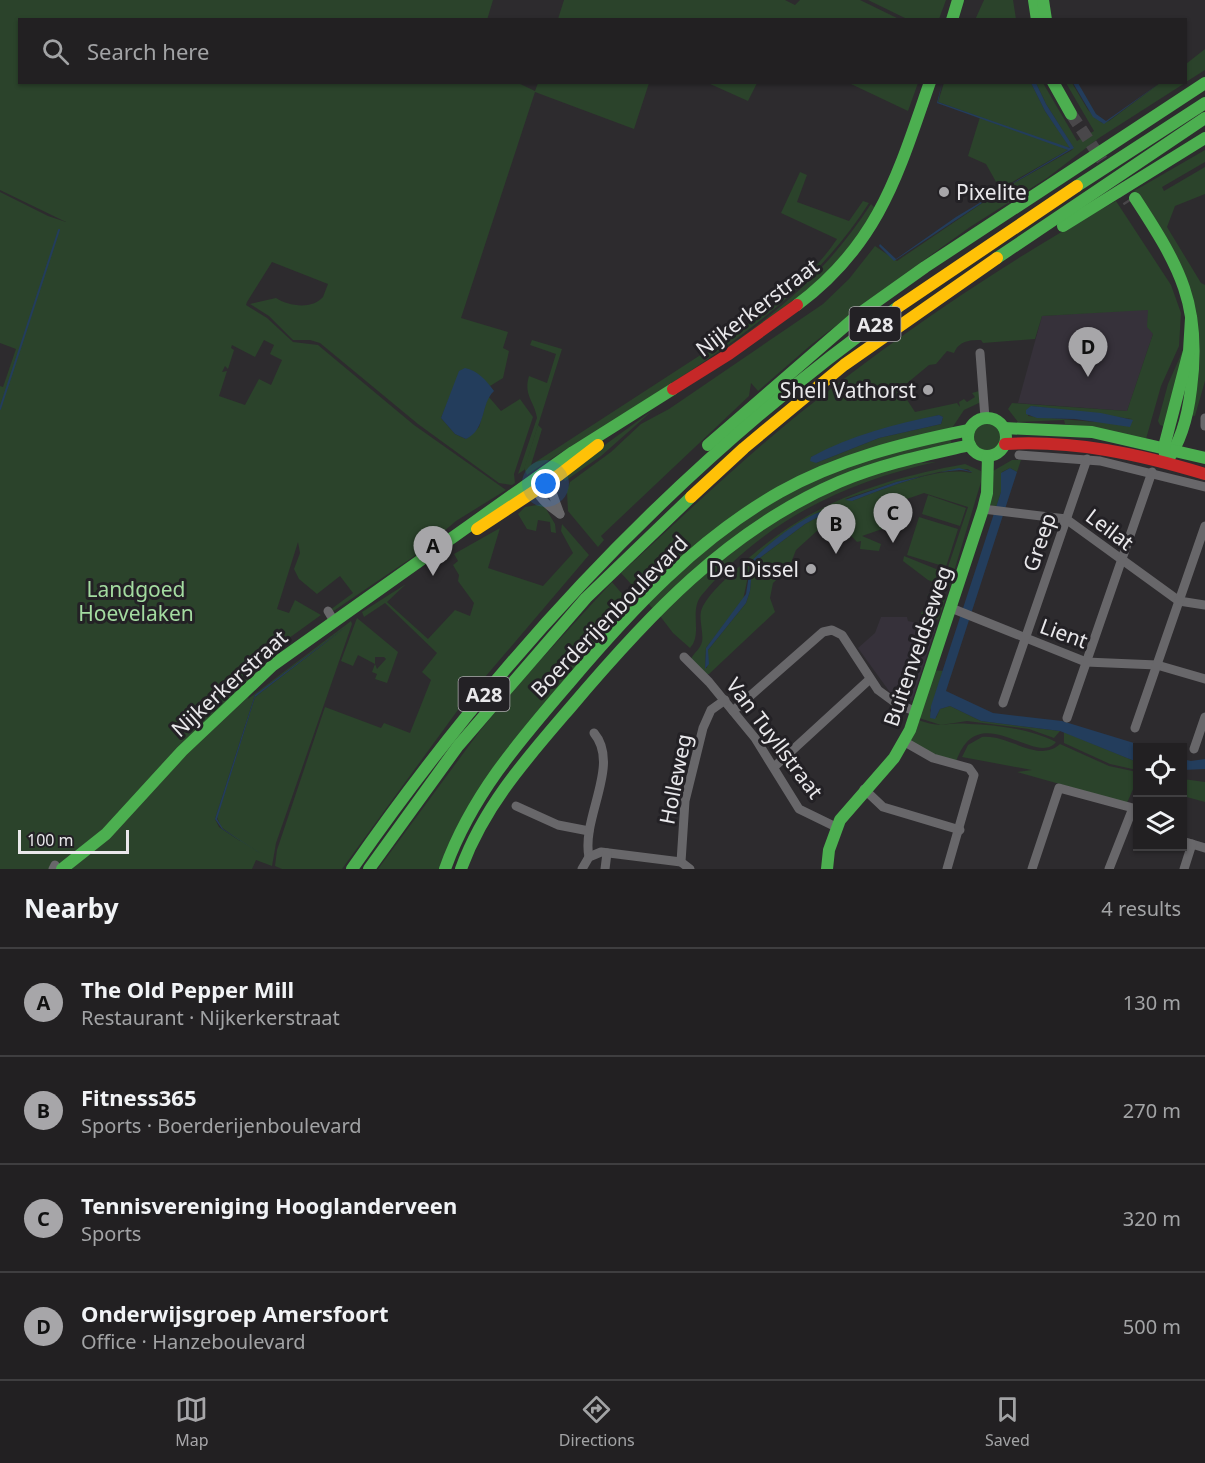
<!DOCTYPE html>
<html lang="en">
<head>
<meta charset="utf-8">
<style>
	body { margin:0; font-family:"Noto Sans",sans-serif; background:#2e2d2f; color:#f1f3f6 }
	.controls { position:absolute; right:18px; bottom:18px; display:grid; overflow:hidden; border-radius:0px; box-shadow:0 2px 4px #0004 }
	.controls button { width:54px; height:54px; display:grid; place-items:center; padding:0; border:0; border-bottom:2px solid #3f3e40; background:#222022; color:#f1f3f6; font:30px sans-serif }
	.scale { position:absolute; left:18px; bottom:15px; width:111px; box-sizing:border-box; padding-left:6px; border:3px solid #e9e8eb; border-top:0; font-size:16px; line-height:21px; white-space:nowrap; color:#e9e8eb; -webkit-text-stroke:4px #232125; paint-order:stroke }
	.you { position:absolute; left:546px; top:484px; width:21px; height:21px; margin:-15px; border:4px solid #fff; border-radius:50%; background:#1a73e8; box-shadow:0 0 0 9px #1a73e833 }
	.badge { display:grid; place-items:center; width:39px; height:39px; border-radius:50%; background:#a7a6a9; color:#111; font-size:20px; font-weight:700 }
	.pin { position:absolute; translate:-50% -50px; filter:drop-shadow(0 2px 3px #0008) }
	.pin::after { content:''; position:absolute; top:32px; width:21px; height:18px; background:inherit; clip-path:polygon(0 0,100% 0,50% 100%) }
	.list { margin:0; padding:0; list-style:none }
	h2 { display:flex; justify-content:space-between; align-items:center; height:78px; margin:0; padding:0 24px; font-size:26px }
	h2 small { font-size:20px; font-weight:400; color:#a2a3a5 }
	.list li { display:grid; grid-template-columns:39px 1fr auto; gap:18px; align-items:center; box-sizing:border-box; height:108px; padding:0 24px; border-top:2px solid #3f3e40 }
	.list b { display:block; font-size:22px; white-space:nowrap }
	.list p { margin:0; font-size:20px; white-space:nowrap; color:#a2a3a5 }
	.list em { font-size:20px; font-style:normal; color:#a2a3a5 }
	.icon { flex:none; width:33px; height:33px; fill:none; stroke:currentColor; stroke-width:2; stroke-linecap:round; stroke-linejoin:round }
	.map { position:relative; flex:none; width:1205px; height:869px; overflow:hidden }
	.search { position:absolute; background:#222022; box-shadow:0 2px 4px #0004; left:18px; right:18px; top:18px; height:66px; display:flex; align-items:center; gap:15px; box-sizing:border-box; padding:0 21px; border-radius:0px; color:#a2a3a5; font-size:22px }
	.sheet { height:510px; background:#222022 }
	nav { display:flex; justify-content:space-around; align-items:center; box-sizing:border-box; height:84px; border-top:2px solid #3f3e40; background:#222022; font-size:16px; color:#a2a3a5 }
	nav a { display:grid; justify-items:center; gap:3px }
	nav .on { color:#a7a6a9 }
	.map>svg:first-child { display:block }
</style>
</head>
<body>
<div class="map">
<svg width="1205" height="869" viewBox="0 0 1205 869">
	<rect width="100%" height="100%" fill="#2d2b2e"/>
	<g fill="#36313a">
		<path d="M1149 309 1153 334 1127 411 1018 403 1042 316Z"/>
		<path d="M881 617H907L908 621 936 627 912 701 900 698 889 691 858 648 875 633Z"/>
	</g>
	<g fill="#2b432b" fill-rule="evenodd">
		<path d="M0 0H493L487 20H20V82H516L535 91 538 83H649L634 129 535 92 461 318 508 332 503 348 509 351 503 378 490 386 481 377 450 396 441 418 455 434 466 439 479 427 488 396 501 411 520 399 533 417 514 474 515 483 512 485 499 483 418 424 320 343 310 340H293L269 316 250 304 276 298C288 306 312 310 323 297L328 284 272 262 247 302 246 305 267 318 293 342 318 345 414 425 506 490 456 521 416 555 332 612 330 610 353 593 340 576 317 594 299 579 294 569 300 553 298 542 277 609 289 613 295 600 321 615 260 659 248 699 351 621 352 624 276 843 272 866 256 860 252 869H0V386L3 387 16 349 0 343V192L48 216 66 222 0 190ZM264 340 274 345 270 354 282 360 271 385 259 379 245 405 219 396 227 371 222 372 225 366 228 369 234 350 231 348 232 345 255 357ZM347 626 255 697 217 817 221 827 240 841 219 827 215 819 255 695Z"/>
		<path d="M564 0H785L795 5 800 0H860L899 19H558Z"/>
		<path d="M868 0H946L939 19H907Z"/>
		<path d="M984 0H1013L1016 19 975 20Z"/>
		<path d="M1205 49V70L1186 82V64Z"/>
		<path d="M708 83H757L748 101Z"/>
		<path d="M849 83H918L908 111Z"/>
		<path d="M944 83H1031L1045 111 1071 148 1061 146 1068 150 1000 189 986 164 968 156 980 117 938 102Z"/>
		<path d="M1036 83H1043L1077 141 1094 131 1066 83H1072L1088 110 1102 123 1109 121 1160 83H1185L1099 138 1047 178 970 227 899 278 812 344 758 391 751 383 749 396 601 536 604 540 598 547 568 511 567 492 570 482 611 452 641 424 669 409 823 304 849 279 875 246 897 261 1000 191 1072 150 1073 147 1046 104Z"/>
		<path d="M1205 150V162L1162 187 1164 191 1205 167V194L1175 206 1167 227 1201 283 1205 285V381L1195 416 1190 415C1205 309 1193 276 1134 191Z"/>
		<path d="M800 172 807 175 797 202 849 221 863 201 869 203C788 330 647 393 527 475L524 468 538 425 542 429 531 465 759 317C788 295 816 270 837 239L781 213Z"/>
		<path d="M1116 201 1171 285 1181 313 1179 346 1161 386 1146 439 1065 424 1064 420 1018 422 1008 409 1012 403 1127 411 1153 334 1147 327 1148 310 1042 316 1035 339 983 343 981 340C969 340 959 341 954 353L947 351 936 364 929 365 900 389 915 412 957 403 960 407 959 402 964 399 967 402 975 397 972 393 979 391 981 402 964 410 952 428 799 480 643 597 621 573C680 519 738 463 800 413 899 334 1005 262 1116 201ZM1031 406 1132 419 1095 422 1028 416ZM939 415 943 417 941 424 879 438 816 463 811 457 858 437Z"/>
		<path d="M871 204 877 210 859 238 829 273 752 334 665 390C750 332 813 293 871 204Z"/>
		<path d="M1188 312 1189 337 1166 427 1160 425 1158 421 1168 384 1184 348Z"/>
		<path d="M532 340 562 349 524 470 518 474 537 418C535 402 523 395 529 376L547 383 556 354 530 345Z"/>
		<path d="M653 410 601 456 565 481 562 476Z"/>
		<circle cx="987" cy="437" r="15"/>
		<path d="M951 439 952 446 804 493 653 609 647 602 745 516 855 460Z"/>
		<path d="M919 459 920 463 936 462C844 482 762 522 701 596 689 612 703 634 690 648L673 633 657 612 689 581 807 496Z"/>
		<path d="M1012 460H1021L1017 472 1010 468 1002 472 1001 492 996 508 989 504 993 471Z"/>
		<path d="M965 464 981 471V482L949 588 928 580 903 561 904 556 946 573 968 507 924 493 904 500 911 519 862 536 881 544 879 551 860 549 861 541 857 542 838 522 829 520 796 550 789 568 773 583 770 598 775 612 709 674H706L691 660C692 654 700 650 702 642 704 630 697 617 703 606 711 591 728 577 740 566 807 504 877 480 965 464ZM968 469 972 473C939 465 883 489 852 501L845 499 896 482 939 472ZM834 508 805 524 757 560 752 569 750 591 746 603 708 650 707 668H705L706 648 743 600 751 562 802 522 822 511Z"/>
		<path d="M928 495 966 508 960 526 922 514Z"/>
		<path d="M543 504 555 524 556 533 551 532 550 522 538 520 536 531 527 529 518 514 525 507Z"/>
		<path d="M919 517 958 529 946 567 907 555Z"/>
		<path d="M562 524 589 555 463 703 342 869H282L275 866 277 850 325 707 381 728 384 723 410 733 431 680 422 672 437 653 385 603 364 617 362 612 406 584 387 602 428 639 455 610 470 616 474 603 458 581 459 575 453 565 458 561 454 554 500 528 488 568 543 586 573 553 561 531Z"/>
		<path d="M612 582 635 609 519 740 443 869H378L479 732 523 679Z"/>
		<path d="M933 592 946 596 939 620 921 614 922 611 927 612 932 598 927 595Z"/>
		<path d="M357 618 398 652 387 683 375 679 377 674 372 672 375 664 377 669 386 659 384 657H375V664L358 655 353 666 341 661Z"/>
		<path d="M934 670 943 671 930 711 936 718 940 709 950 706 981 721 1060 731 1054 738 1029 729 967 721 941 725 919 718Z"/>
		<path d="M918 720C944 729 945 722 969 724 997 725 1031 729 1056 742 1036 768 978 696 956 762L938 757 913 743 911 740Z"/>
		<path d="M1064 732 1137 762V770L1110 764 1064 743Z"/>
		<path d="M982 737C1009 734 1038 764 1060 744L1109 766 1137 772V780L1127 803 1017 772 1032 770 962 757 968 745Z"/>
		<path d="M1183 779 1205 782V802L1183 796Z"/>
	</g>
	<g fill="#233d5c">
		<path d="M942 83 938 102 1070 148 1045 111 1031 83H1036L1046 104 1074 148 1000 191 894 261 879 246 880 244 896 259 956 217 1068 150 937 103Z"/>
		<path d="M1073 83H1078L1096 114 1106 121 1160 83 1104 124 1093 117Z"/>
		<path d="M465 368C477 370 487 381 494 391 480 404 487 429 466 439L455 434 441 418 459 371Z"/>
		<path d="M1031 406 1101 413 1133 420 1130 427 1075 419 1037 418 1026 414V410Z"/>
		<path d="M939 415 943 417 941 424 879 438 816 463 810 461 811 457C851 435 895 424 939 415Z"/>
		<path d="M959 468 973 472C969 472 964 470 960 470 927 471 883 489 852 501L845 500 896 482Z"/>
		<path d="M1010 468 1017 472 946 691 993 713 1062 721 1147 747 1138 748 1137 762 1060 731 981 721 950 706 940 709 935 719 930 718 931 706 1001 492V473Z"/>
		<path d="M835 508 805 524 757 560 752 569 750 591 746 603 708 650 709 664 705 669 706 648 746 594 751 562C766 544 812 509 835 508Z"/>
		<path d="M347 626 255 697 217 819 223 829 260 853 222 829 215 819 255 695Z"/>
		<path d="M1182 759 1191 761 1205 759V769L1183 770Z"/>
	</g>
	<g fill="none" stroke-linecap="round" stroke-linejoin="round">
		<path stroke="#233d5c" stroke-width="2" d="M0 409 59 230"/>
		<g stroke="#49474a" stroke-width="12" stroke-dasharray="12 6" stroke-linecap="butt">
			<path d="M1071 114 1102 160"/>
			<path d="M1118 185 1129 202"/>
		</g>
		<g stroke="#68676a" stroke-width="9">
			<path d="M980 353 985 418"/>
			<path d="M1205 418V426"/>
			<path d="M1019 455 1100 461 1205 487"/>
			<path d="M540 481 553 495 560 514"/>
			<path d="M535 484C537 498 549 506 560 514"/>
			<path d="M983 509 1066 519 1179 601 1205 605"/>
			<path d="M951 608 1086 662 1157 665 1205 679"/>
			<path d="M328 611 334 621"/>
			<path d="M684 657 709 682 755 738 799 809 836 827"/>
			<path d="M1003 703 1087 459"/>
			<path d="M733 711 823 632 832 630 842 635 878 690 897 704 917 712"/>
			<path d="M1067 718 1152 472"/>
			<path d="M1135 728 1205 526"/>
			<path d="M905 742 933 758 969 768 974 775 947 869"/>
			<path d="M1194 749 1205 717"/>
			<path d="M774 767 870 679"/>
			<path d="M864 789 883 807 960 830"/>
			<path d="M516 806 558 825 589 831"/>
			<path d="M1182 841 1205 848"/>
			<path d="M589 857C581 818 621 765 594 733"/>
			<path d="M53 869 55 865"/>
			<path d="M582 869 589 857 601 852 681 862"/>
			<path d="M605 869 607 853"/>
			<path d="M690 869 681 862 685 801 703 728 711 710 725 700"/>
			<path d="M1032 869 1059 788 1133 808 1109 869"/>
			<path d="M1184 869 1192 844"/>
		</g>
		<g stroke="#4caf50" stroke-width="12">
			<path d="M1034 0 1037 20"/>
			<path d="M1043 0 1046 20"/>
			<path d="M952 20 958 0"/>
			<path d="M1053 82 1071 114"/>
			<path d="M1077 186 1205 103"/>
			<path d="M1135 198C1180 267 1202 305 1191 389 1188 415 1182 441 1166 462"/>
			<path d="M1063 226 1205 138"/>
			<path d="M997 258 1205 118"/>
			<path d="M797 305C879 244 898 174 930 82"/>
			<circle cx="987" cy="437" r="19"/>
			<path d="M1004 428 1092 432 1205 458"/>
			<path d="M708 445 859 314 925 267 1205 83"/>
			<path d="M1166 462 1164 447 1189 351 1191 318"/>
			<path d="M62 869 106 834 182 751 273 665 573 452 673 389"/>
			<path d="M352 869C502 653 683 460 898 307"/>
			<path d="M369 869 458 746 586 598 691 497"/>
			<path d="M445 869C471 796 520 740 570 682 631 610 697 539 780 492 839 459 904 443 969 430"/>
			<path d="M461 869C484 806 527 758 570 708 647 617 727 530 839 482 881 464 926 455 970 445"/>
			<path d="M827 869 829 850 840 820 894 758 910 730 983 509 987 493 988 456"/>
		</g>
		<g stroke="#ffc107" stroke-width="12">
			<path d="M898 307 1077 186"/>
			<path d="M691 497 744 448 844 365 997 258"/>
			<path d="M477 529 559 475 598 445"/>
		</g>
		<g stroke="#c62828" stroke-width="12">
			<path d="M673 389 729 354 797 305"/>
			<path d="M1005 444C1074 440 1139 454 1205 474"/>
		</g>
	</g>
	<g fill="#a7a6a9" stroke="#232125" stroke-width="2">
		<circle cx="944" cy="192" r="6"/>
		<circle cx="928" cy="390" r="6"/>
		<circle cx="811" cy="569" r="6"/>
	</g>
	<g text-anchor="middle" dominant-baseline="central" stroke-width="6" stroke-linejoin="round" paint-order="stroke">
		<g fill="#232125" stroke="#aeacb0" stroke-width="1.5">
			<rect x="849.5" y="307" width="51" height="34" rx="4.5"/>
			<rect x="458.5" y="677" width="51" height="34" rx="4.5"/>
		</g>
		<g font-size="20" font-weight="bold" fill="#e9e8eb">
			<text x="875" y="324">A28</text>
			<text x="484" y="694">A28</text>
		</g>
		<g font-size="21" fill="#e9e8eb" stroke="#232125" text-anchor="end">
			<text x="956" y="192" text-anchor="start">Pixelite</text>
			<text x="916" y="390">Shell Vathorst</text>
			<text x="799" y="569">De Dissel</text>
		</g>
		<g font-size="21" fill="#e9e8eb" stroke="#232125">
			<text transform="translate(757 307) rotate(-37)">Nijkerkerstraat</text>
			<text transform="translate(1110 529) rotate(37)">Leilat</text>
			<text transform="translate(1039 542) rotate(-71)">Greep</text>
			<text transform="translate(609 616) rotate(-46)">Boerderijenboulevard</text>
			<text transform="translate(1064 633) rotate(20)">Lient</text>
			<text transform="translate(917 646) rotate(-71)">Buitenveldseweg</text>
			<text transform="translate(229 683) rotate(-42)">Nijkerkerstraat</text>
			<text transform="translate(775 738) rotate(53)">Van Tuyllstraat</text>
			<text transform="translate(675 779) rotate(-79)">Holleweg</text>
		</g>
		<g font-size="21" fill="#a3dba0" stroke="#232125">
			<text x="136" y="589">Landgoed<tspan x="136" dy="24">Hoevelaken</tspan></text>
		</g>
	</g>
</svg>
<div class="controls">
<button><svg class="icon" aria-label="locate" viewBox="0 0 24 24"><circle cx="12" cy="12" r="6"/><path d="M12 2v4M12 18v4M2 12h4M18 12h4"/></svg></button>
<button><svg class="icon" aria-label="layers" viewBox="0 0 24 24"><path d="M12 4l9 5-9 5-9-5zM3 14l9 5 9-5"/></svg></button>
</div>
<div class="scale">100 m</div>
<div class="you"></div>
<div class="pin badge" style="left:433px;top:576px">A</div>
<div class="pin badge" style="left:836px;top:554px">B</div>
<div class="pin badge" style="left:893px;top:543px">C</div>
<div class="pin badge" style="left:1088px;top:377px">D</div>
<div class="search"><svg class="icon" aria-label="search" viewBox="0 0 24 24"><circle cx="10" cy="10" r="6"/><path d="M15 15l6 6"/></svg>Search here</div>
</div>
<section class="sheet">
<h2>Nearby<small>4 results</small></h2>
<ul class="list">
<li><span class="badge">A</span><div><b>The Old Pepper Mill</b><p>Restaurant · Nijkerkerstraat</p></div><em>130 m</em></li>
<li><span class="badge">B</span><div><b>Fitness365</b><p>Sports · Boerderijenboulevard</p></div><em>270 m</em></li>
<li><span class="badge">C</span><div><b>Tennisvereniging Hooglanderveen</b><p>Sports</p></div><em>320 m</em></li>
<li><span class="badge">D</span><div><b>Onderwijsgroep Amersfoort</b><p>Office · Hanzeboulevard</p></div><em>500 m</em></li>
</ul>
</section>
<nav>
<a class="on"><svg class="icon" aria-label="map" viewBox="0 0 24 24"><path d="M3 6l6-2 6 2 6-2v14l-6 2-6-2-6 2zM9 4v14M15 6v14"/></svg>Map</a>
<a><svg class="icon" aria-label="directions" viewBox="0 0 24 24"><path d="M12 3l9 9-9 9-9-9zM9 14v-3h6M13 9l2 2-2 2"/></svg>Directions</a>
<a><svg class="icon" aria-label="saved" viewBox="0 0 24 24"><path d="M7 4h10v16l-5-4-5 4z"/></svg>Saved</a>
</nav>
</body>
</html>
